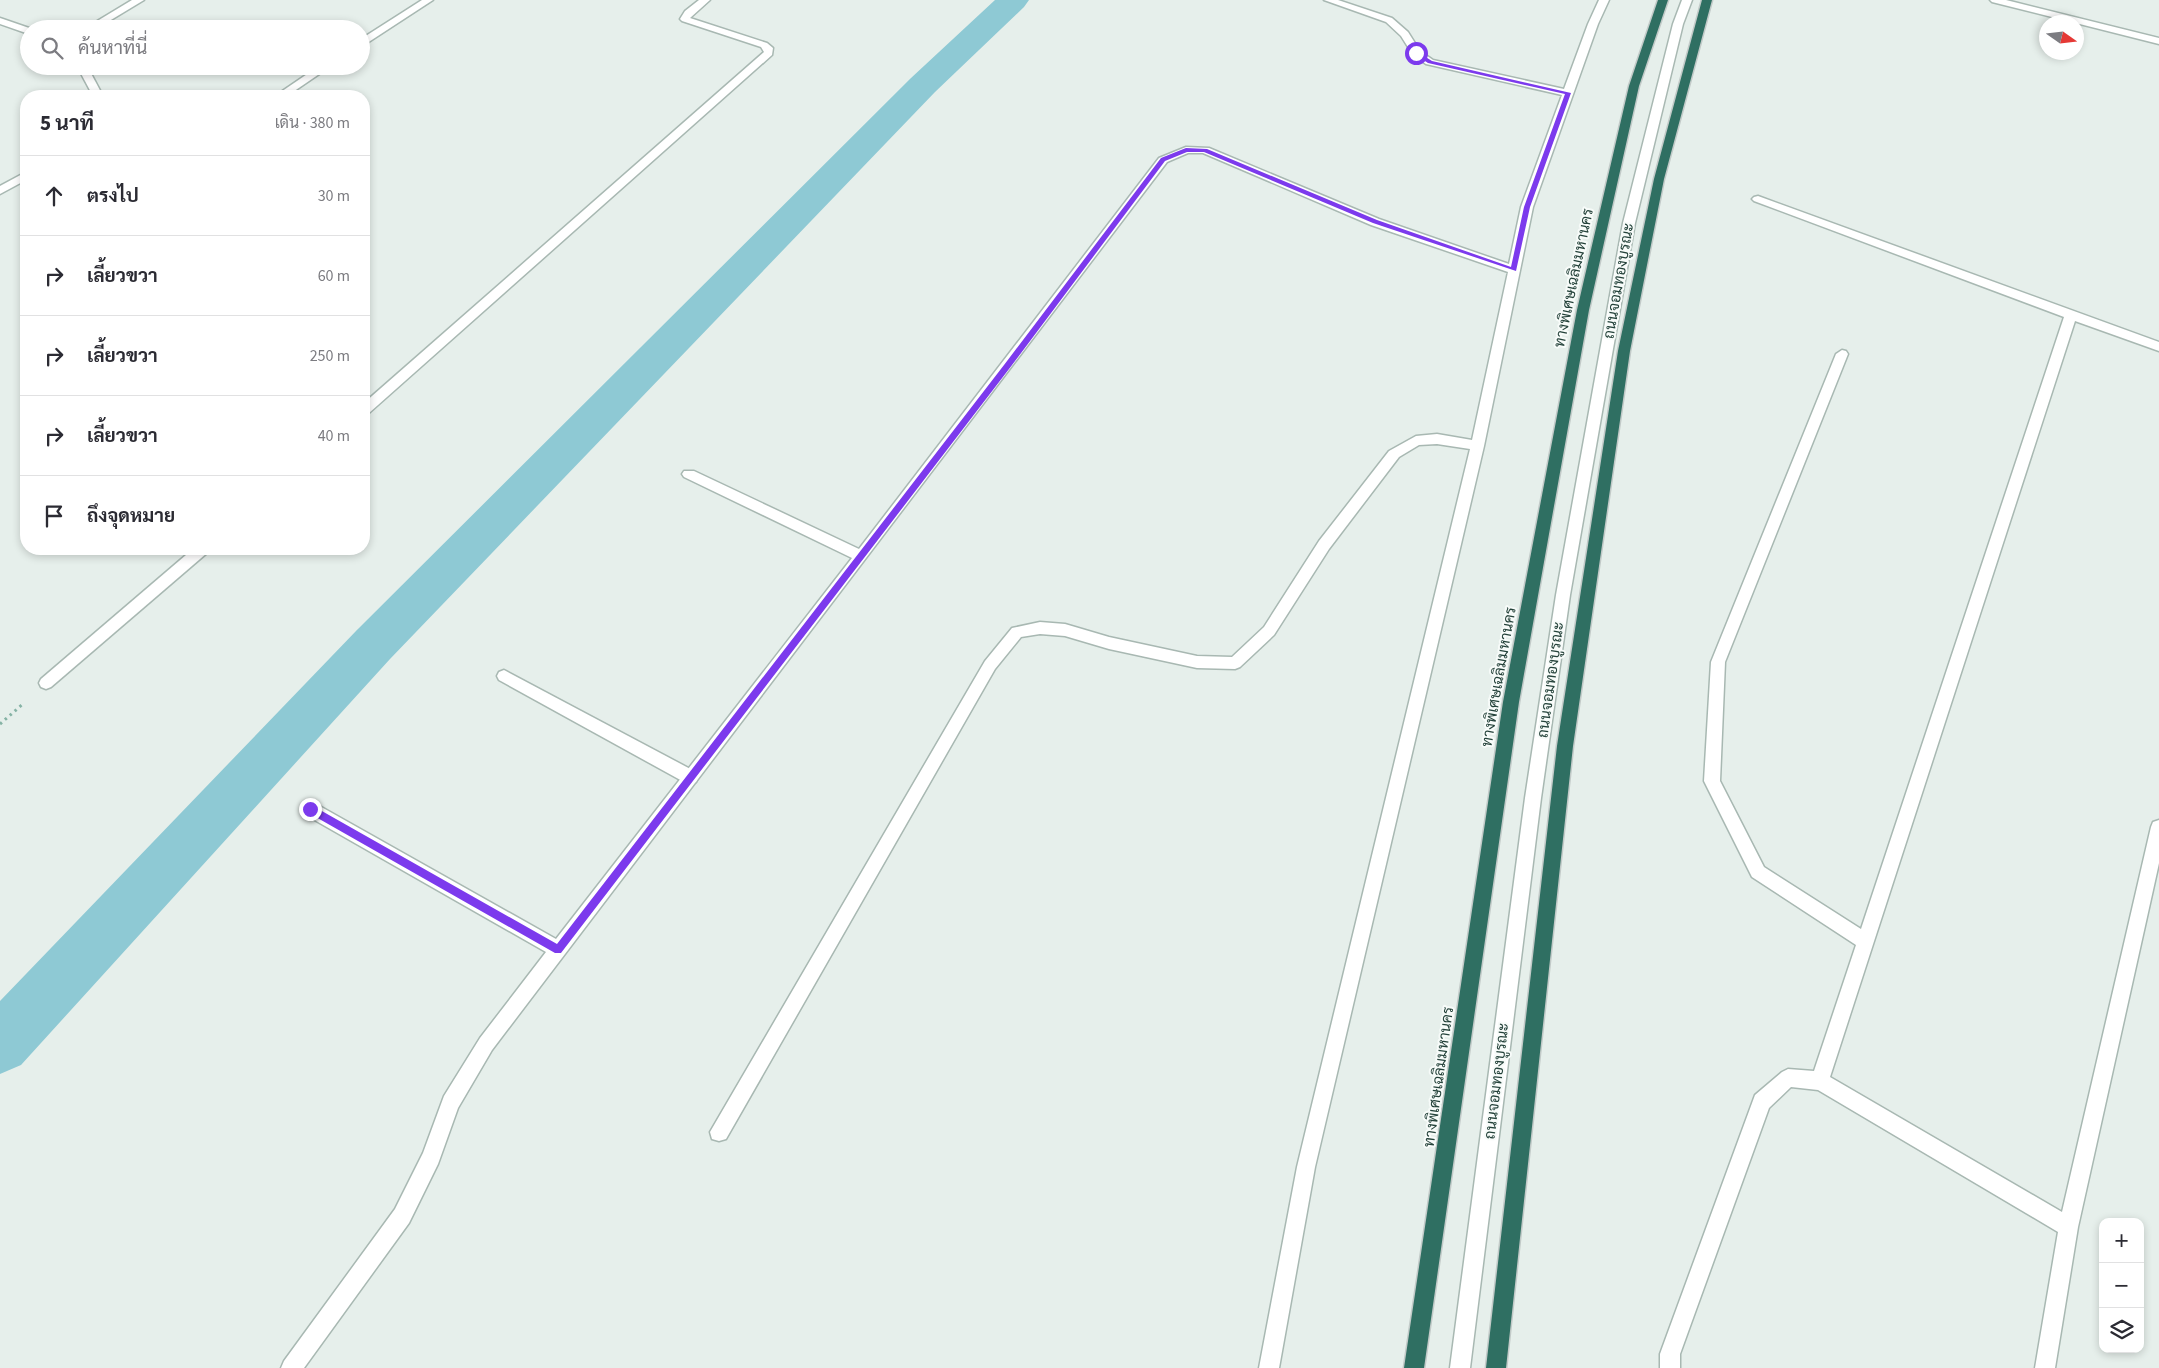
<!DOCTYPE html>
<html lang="th">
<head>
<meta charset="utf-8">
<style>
	body { margin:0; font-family:"Source Sans 3",Sarabun,sans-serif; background:#f2f2f3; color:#2b2b33 }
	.controls { position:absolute; right:15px; bottom:15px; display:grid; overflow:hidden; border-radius:10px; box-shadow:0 2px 8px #0003 }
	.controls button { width:45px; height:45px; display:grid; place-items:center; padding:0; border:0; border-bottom:1px solid #e1e1e2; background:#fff; color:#2b2b33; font:25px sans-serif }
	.compass { position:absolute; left:2039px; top:15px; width:45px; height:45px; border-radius:50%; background:#fff; box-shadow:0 2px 8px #0003; rotate:104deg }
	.stop { position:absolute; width:15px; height:15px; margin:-11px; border:4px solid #7c3aed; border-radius:50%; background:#fff }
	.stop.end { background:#7c3aed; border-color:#fff; box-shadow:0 1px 5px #0008 }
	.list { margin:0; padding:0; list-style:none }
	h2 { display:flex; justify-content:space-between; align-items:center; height:65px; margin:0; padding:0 20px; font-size:21px }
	h2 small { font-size:16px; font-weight:400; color:#7c7c81 }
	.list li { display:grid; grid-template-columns:32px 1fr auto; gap:15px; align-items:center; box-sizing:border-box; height:80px; padding:0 20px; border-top:1px solid #e1e1e2 }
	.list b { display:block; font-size:19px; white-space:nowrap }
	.list em { font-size:16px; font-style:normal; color:#7c7c81 }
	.icon { flex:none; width:28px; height:28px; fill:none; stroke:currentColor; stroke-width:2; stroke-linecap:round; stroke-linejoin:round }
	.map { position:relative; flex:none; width:2159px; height:1368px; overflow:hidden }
	.search { position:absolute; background:#fff; box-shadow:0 2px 8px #0003; left:20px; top:20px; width:350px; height:55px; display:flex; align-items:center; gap:12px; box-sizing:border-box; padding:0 18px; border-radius:28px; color:#7c7c81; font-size:19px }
	.panel { position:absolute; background:#fff; box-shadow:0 2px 8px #0003; left:20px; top:90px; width:350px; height:465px; border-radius:20px }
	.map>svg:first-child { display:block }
</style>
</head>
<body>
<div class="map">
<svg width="2159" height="1368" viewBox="0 0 2159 1368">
	<rect width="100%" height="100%" fill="#e6efeb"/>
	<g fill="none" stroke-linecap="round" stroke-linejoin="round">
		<path fill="#8ec9d4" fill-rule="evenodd" d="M995 0H1029L1024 7 935 92 390 659 21 1065 0 1074V1001L356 631 911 78Z"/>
		<defs>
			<g id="service">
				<path d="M1990 0H2006L2159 38V44L1992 2Z"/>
				<path d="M504 670 696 772 698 777 696 782 690 784 684 782 499 680 497 676 499 672Z"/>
			</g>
			<g id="minor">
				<path d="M132 0H144L96 29H84Z"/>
				<path d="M422 0H433L361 47V39Z"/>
				<path d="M699 0H710L690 18 767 43 773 48 772 55 369 413 364 414V403L764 52 761 47 682 21 680 19 685 11Z"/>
				<path d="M1324 0H1338L1392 18 1408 32 1420 51 1433 60 1564 89 1588 24 1599 0H1609L1598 24 1533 207 1484 446 1315 1167 1279 1368H1259L1297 1167 1470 449 1437 444 1419 445 1399 457 1329 549 1274 635 1240 667 1235 669 1197 668 1109 649 1065 636 1040 634 1021 637 995 669 726 1139 719 1141 712 1139 710 1132 985 661 1012 628 1040 622 1065 624 1109 637 1197 656 1232 657 1264 627 1319 541 1389 451 1416 436 1437 434 1472 440 1508 272 1371 225 1203 153H1188L1167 162 492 1050 458 1108 438 1164 409 1223 304 1368H281L284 1361 395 1209 423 1153 444 1096 480 1038 546 952 304 814 302 809 304 804 310 802 316 804 556 939 852 558 684 477 682 474 684 471H694L859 549 1159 158 1186 147 1209 148 1379 219 1509 264 1521 207 1562 95 1426 64 1413 55 1401 36 1386 22Z"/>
				<path d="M1682 0H1692L1683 24 1635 223 1570 595 1541 798 1470 1368H1450L1525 798 1556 595 1623 223 1673 24Z"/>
				<path d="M0 18 3 19 32 29H29V34L26 33 0 24Z"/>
				<path d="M77 66H87L103 96H93Z"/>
				<path d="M319 66H331L287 96H275Z"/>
				<path d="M26 172V180L0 194V186Z"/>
				<path d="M1758 196 2159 342V351L2075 321 1830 1077 2062 1212 2151 827 2153 822 2159 820V863L2078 1227 2055 1368H2035L2058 1232 1818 1090 1791 1087 1769 1108 1680 1354V1368H1660V1354L1755 1095 1782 1072 1788 1069 1814 1071 1856 945 1752 877 1704 781 1711 662 1836 354 1842 350 1846 351 1848 354 1725 662 1720 781 1764 867 1861 929 2064 317 1754 201 1752 199 1754 197Z"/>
				<path d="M193 549H209L207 553 51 687 46 689 41 687 39 683 41 679Z"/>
			</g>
			<g id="motorway">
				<path d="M1658 0H1668L1639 86 1589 310 1519 702 1424 1368H1404L1503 702 1577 310 1629 86Z"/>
				<path d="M1702 0H1712L1664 179 1630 351 1573 746 1506 1368H1486L1557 746 1618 351 1654 179Z"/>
			</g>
		</defs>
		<use href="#service" stroke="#a8b8b2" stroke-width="3"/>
		<use href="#minor" stroke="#a8b8b2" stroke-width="3"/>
		<use href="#motorway" stroke="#c2cac8" stroke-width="3"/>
		<path stroke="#86b3a5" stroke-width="3" stroke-dasharray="2.5 4" stroke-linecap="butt" d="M0 724 24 703"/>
		<use href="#service" fill="#fff" fill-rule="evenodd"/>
		<use href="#minor" fill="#fff" fill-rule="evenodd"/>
		<use href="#motorway" fill="#2f6f62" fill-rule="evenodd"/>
	</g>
	<path fill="#7c3aed" d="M1416 51 1432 61 1571 93 1530 207 1516 271 1373 223 1204 152H1187L1165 161 1009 369 561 953H555L307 812V806H313L557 944 1004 365 1161 158 1186 148 1207 149 1377 220 1511 267 1524 207 1565 94 1428 63 1414 54Z"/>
	<g text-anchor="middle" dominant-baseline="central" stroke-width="4" stroke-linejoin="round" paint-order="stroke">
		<g font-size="15" fill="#24423a" stroke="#f7fbf9">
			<text transform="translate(1574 278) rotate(-78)">ทางพิเศษเฉลิมมหานคร</text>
			<text transform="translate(1619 281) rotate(-80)">ถนนจอมทองบูรณะ</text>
			<text transform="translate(1499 677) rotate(-80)">ทางพิเศษเฉลิมมหานคร</text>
			<text transform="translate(1551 680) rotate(-82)">ถนนจอมทองบูรณะ</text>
			<text transform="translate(1439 1077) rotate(-82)">ทางพิเศษเฉลิมมหานคร</text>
			<text transform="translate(1497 1081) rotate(-83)">ถนนจอมทองบูรณะ</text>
		</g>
	</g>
</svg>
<div class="controls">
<button>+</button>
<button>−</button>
<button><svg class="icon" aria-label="layers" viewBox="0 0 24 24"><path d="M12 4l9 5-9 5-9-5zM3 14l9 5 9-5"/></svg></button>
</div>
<svg class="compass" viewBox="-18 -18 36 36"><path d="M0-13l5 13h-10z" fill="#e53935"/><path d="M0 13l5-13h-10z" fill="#7c7c81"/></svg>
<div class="stop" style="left:1416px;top:53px"></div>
<div class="stop end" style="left:310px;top:809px"></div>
<div class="search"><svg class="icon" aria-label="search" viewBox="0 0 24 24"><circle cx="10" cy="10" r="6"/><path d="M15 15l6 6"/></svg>ค้นหาที่นี่</div>
<section class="panel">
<h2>5 นาที<small>เดิน · 380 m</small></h2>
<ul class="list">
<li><svg class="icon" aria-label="ahead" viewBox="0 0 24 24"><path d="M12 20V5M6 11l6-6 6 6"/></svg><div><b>ตรงไป</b></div><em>30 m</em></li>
<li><svg class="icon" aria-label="right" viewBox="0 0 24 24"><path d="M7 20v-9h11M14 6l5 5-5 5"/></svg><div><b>เลี้ยวขวา</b></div><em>60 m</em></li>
<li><svg class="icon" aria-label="right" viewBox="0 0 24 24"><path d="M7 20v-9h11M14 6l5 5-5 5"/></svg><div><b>เลี้ยวขวา</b></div><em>250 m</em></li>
<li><svg class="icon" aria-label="right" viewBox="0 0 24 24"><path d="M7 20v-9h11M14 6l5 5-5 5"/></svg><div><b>เลี้ยวขวา</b></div><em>40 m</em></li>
<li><svg class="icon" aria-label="arrive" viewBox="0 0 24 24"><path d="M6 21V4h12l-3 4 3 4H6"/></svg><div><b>ถึงจุดหมาย</b></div></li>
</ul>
</section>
</div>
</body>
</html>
